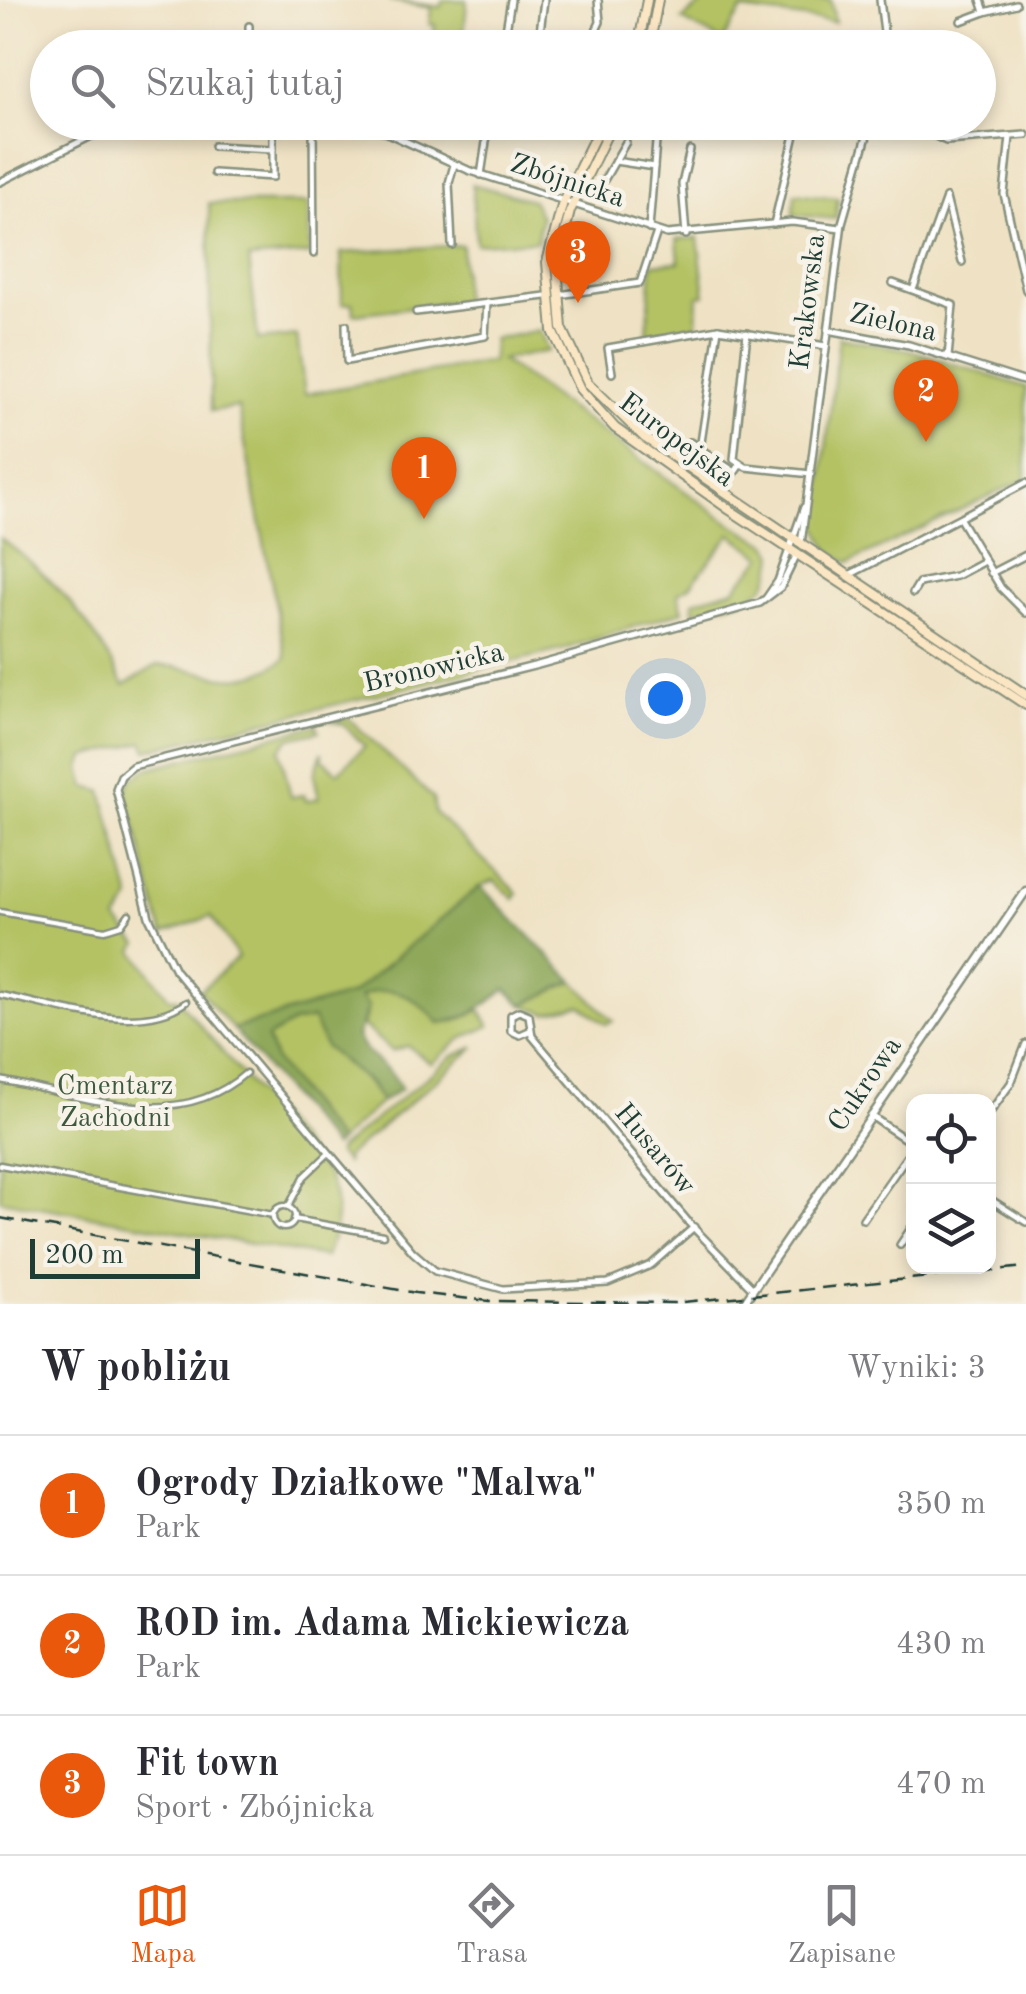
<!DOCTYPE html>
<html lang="pl">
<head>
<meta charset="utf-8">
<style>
	body { margin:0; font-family:"Old Standard TT",serif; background:#f7f7f7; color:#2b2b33 }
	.controls { position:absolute; right:30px; bottom:30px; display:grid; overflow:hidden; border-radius:20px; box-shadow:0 5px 15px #0003 }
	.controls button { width:90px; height:90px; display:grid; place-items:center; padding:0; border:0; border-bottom:2px solid #e1e1e2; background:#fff; color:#2b2b33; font:50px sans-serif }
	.scale { position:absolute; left:30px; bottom:25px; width:170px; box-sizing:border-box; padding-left:10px; border:5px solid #1f3d34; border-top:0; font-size:28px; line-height:35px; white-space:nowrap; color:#1f3d34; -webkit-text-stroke:8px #f7f3e8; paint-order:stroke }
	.you { position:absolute; left:665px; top:698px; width:35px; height:35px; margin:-25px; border:8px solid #fff; border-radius:50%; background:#1a73e8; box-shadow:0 0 0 15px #1a73e833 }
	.badge { display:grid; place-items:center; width:65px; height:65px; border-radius:50%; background:#ea580c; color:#fff; font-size:32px; font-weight:700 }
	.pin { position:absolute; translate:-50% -82px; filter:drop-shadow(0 2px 5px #0008) }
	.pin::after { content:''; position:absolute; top:52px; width:35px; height:30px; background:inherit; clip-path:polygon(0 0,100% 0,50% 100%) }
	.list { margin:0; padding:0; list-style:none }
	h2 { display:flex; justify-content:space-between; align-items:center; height:130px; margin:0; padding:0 40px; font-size:42px }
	h2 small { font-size:32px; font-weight:400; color:#7c7c81 }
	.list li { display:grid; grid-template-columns:65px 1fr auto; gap:30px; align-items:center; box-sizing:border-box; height:140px; padding:0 40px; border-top:2px solid #e1e1e2 }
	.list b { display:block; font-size:38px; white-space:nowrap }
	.list p { margin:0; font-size:32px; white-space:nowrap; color:#7c7c81 }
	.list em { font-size:32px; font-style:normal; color:#7c7c81 }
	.icon { flex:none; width:55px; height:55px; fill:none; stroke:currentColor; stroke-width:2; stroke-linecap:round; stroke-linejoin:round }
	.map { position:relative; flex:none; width:1026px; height:1304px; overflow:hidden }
	.search { position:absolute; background:#fff; box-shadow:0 5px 15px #0003; left:30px; right:30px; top:30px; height:110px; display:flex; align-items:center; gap:25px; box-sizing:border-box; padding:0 35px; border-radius:55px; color:#7c7c81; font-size:38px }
	.sheet { height:550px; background:#fff }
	nav { display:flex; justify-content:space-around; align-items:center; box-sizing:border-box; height:140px; border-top:2px solid #e1e1e2; background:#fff; font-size:28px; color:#7c7c81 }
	nav a { display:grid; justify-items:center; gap:5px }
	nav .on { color:#ea580c }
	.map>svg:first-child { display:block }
</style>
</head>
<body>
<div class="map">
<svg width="1026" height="1304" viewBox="0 0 1026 1304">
	<rect width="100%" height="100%" fill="#f7f3e8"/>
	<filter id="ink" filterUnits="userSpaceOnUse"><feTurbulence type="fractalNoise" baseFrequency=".01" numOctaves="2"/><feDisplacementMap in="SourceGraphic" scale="20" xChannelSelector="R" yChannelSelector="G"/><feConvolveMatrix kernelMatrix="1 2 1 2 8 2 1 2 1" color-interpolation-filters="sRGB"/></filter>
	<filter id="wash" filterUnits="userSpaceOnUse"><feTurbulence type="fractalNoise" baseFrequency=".0048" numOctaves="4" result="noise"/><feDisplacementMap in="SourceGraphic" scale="40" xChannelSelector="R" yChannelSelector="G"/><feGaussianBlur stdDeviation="2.25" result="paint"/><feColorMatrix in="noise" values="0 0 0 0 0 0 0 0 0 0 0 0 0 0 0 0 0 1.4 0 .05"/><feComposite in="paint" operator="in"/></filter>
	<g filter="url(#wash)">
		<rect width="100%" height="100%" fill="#efe2c4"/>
		<g fill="#b4c264" stroke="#6a804c" stroke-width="2.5">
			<path d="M388 0 441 7 443 0H467L463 47 431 45 435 25 429 24 431 8Z"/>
			<path d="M707 0H831L835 22 742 10 722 41 682 20Z"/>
			<path d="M525 122H593V123L587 135 523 130Z"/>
			<path d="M472 184 532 200 541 217 537 241 476 244Z"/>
			<path d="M795 193 838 198 836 219 793 215Z"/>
			<path d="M209 203H308L310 254 249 259 258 340 297 336 305 394 492 361 493 339 540 331 548 351 501 360 731 524 768 544 775 554C770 605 736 600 693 611L694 601 734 589 763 557 731 534 690 586 678 593 683 611 561 650 147 750 143 742 85 757 81 768 86 787 102 791 131 899 117 920 138 944 134 951 169 998H177L327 1175C341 1203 338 1229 325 1257L0 1200V538C55 578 93 624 124 685L157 665C209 667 235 696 286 658L238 407 211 411Z"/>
			<path d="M698 238 705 295 698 296 697 325 647 334 652 264 679 262 677 239Z"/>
			<path d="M462 245 463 301 354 314 353 303 342 304 341 253Z"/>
			<path d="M839 337 910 350 1026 387V479L848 563 829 550 817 525Z"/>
			<path d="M347 717 433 798 435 813 518 893 514 899 494 880 480 886 352 994 233 1029 200 991 238 957 211 916 163 934 126 791 130 781 146 769 317 725 319 731 290 738 280 750 291 797 304 795 306 801 319 798 314 775 322 752V758L338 773 365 746 343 724 333 722Z"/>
			<path d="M574 981 613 1021 606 1024 581 1005 547 1013 523 1005Z"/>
			<path d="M396 989 418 1000 439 1023 457 1021 480 1010 490 1026 461 1039 431 1064 408 1046 392 1051 363 1026 368 1007 359 998 376 990Z"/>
			<path d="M313 1019C333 1068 360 1065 381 1102L338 1142 275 1060 267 1038 293 1023Z"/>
			<path d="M475 1047 347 1156 346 1163 337 1153 340 1148 453 1056Z"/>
		</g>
		<path fill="#8fa85a" stroke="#577247" stroke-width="2.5" d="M480 886 574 981 523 1005 506 989C484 1006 467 1020 439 1023 415 997 395 981 360 997L368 1007 357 1036C366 1059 393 1067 401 1089L381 1102 372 1085 325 1047 313 1019 293 1023 267 1038 275 1060 338 1142 333 1147 233 1029 352 994Z"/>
	</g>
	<g filter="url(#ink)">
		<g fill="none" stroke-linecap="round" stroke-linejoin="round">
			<defs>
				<g id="pedestrian">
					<path d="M0 912 105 930 121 925 129 914"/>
					<path d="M0 995C54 1005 139 1037 186 1002"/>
					<path d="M0 1080C82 1095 176 1135 246 1073"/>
					<path d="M0 1165 273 1215"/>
					<circle cx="284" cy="1217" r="11"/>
					<path d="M288 1207 304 1177 329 1153"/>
					<path d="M294 1219 383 1235"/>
				</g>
				<g id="minor">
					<path d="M880 0 886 48"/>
					<path d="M985 12 1016 4"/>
					<path d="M961 21 985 12 981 0"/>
					<path d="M249 26V48"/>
					<path d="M504 45 521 48"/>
					<path d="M503 48 511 0"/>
					<path d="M538 48 544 0"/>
					<path d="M588 48 600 22 598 0"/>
					<path d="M313 122 314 254"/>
					<path d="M363 122 468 170 667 234 792 222 841 228"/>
					<path d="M906 122 946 141 1026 135"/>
					<path d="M1010 137 1004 194 1026 290"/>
					<path d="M214 146 273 149"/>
					<path d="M615 161 654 167"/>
					<path d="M214 173 273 177V122"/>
					<path d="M481 175 489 122"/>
					<path d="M0 182 119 122"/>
					<path d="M596 194 626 142"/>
					<path d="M946 198 962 262"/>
					<path d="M774 224 798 122"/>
					<path d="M649 229 656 142"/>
					<path d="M686 235 682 184 690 150"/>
					<path d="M452 245 449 183 454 165"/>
					<path d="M893 283 953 305 948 357"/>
					<path d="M914 287 946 198"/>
					<path d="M559 295 640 283 657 232"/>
					<path d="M416 312 546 296"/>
					<path d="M346 325 347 361 485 336 487 303"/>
					<path d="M828 330 909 345 1026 382"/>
					<path d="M747 333 734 459 746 467 811 474"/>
					<path d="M612 373 608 348 718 329 826 346"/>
					<path d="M690 442 735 472 740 465"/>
					<path d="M700 449 718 329"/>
					<path d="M960 519 1001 588 1026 613"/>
					<path d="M801 544 842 223 871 122"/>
					<path d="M991 573 1026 555"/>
					<path d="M851 574 1026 483"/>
					<path d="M913 593 919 583 956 576 984 561"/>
					<path d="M767 597 778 581 804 507"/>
					<path d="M529 1031 520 1035 511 1031V1015L519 1011 529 1015 532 1036 690 1224 753 1289"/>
					<path d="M988 1115 1011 1083 1026 1044"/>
					<path d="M871 1116 914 1145"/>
					<path d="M988 1198 1026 1222"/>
					<path d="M863 1219 914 1146"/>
					<path d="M694 1227 651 1265 608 1283 503 1289 435 1271 413 1252 175 970 149 917 116 789 121 776 133 766 538 665 760 603 781 587 797 554"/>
					<path d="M900 1245 914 1224"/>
				</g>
				<path id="tertiary" d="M743 1304 1026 891"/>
				<g id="secondary">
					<path d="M638 48 647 0"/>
					<path d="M649 48 658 0"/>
					<path d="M602 122 563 202 547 262 553 331 580 389 615 428 730 510 1026 705"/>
					<path d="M613 122 570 211 557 265 562 328 588 383 645 438 1026 695"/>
				</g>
			</defs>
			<use href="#pedestrian" stroke="#87907c" stroke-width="9"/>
			<use href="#minor" stroke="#87907c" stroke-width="10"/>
			<use href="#tertiary" stroke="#87907c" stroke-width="11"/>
			<use href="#secondary" stroke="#87907c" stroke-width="12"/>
			<use href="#pedestrian" stroke="#fff" stroke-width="4"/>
			<use href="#minor" stroke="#fff" stroke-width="5"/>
			<use href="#tertiary" stroke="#fff" stroke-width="6"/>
			<use href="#secondary" stroke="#fbe6c4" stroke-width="8"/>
			<path stroke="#1f3d34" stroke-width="2.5" stroke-dasharray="15 8" stroke-linecap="butt" d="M0 1218 416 1293 489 1301 674 1303 1026 1267"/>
		</g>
	</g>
	<g text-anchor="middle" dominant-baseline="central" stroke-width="9" stroke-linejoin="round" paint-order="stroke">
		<g font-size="28" fill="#1f3d34" stroke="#f7f3e8">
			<text transform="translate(567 182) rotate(18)">Zbójnicka</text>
			<text transform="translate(809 302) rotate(-83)">Krakowska</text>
			<text transform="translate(893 324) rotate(13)">Zielona</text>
			<text transform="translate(676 441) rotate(37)">Europejska</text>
			<text transform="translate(434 669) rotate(-13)">Bronowicka</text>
			<text transform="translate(866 1085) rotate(-56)">Cukrowa</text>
			<text transform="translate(654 1150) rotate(50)">Husarów</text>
		</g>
		<g font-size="28" fill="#3d583e" stroke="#f7f3e8">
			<text x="115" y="1087">Cmentarz<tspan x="115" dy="32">Zachodni</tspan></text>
		</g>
	</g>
</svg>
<div class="controls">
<button><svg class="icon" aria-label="locate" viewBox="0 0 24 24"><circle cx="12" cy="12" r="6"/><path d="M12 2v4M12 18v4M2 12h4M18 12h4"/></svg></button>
<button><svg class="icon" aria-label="layers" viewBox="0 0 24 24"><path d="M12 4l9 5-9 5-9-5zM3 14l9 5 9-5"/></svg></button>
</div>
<div class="scale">200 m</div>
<div class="you"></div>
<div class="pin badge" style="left:424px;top:519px">1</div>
<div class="pin badge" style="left:926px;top:442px">2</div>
<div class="pin badge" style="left:578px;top:303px">3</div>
<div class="search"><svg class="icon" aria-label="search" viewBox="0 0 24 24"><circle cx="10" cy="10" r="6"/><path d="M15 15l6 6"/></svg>Szukaj tutaj</div>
</div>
<section class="sheet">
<h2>W pobliżu<small>Wyniki: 3</small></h2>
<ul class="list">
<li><span class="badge">1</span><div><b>Ogrody Działkowe &quot;Malwa&quot;</b><p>Park</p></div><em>350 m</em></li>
<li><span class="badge">2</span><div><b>ROD im. Adama Mickiewicza</b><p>Park</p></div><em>430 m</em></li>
<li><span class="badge">3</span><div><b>Fit town</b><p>Sport · Zbójnicka</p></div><em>470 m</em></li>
</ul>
</section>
<nav>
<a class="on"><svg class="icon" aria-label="map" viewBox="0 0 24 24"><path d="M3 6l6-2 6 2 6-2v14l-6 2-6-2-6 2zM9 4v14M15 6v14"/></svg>Mapa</a>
<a><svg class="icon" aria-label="directions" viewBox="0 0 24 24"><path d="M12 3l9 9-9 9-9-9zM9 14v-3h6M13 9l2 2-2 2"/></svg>Trasa</a>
<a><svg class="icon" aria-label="saved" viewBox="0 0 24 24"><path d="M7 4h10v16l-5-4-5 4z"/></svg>Zapisane</a>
</nav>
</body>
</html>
